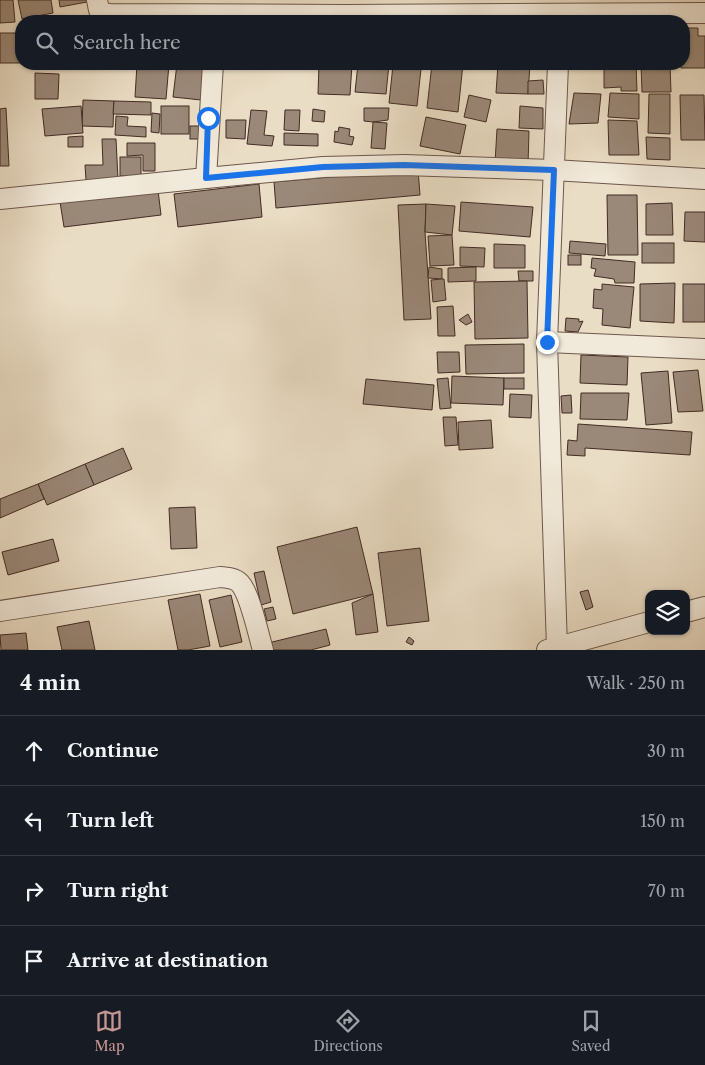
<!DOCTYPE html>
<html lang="en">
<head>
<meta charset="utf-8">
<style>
	body { margin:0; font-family:"Libre Caslon Text",serif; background:#20242c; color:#f1f3f6 }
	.controls { position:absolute; right:15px; bottom:15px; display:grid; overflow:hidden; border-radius:10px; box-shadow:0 1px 4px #0004 }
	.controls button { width:45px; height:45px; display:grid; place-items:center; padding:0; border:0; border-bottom:1px solid #363941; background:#171b24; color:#f1f3f6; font:25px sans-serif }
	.stop { position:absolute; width:15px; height:15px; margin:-11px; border:4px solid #1a73e8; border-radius:50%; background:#fff }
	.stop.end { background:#1a73e8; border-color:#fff; box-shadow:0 1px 5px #0008 }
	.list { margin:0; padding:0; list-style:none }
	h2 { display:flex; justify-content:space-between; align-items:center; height:65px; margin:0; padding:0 20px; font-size:21px }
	h2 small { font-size:16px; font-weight:400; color:#9ea1a6 }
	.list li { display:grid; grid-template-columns:32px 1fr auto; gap:15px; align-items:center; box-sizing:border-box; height:70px; padding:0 20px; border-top:1px solid #363941 }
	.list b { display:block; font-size:19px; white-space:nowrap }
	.list em { font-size:16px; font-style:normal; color:#9ea1a6 }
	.icon { flex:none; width:28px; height:28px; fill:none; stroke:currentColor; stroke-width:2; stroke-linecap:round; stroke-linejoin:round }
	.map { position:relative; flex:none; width:705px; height:650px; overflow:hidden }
	.search { position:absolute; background:#171b24; box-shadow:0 1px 4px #0004; left:15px; right:15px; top:15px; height:55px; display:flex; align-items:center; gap:12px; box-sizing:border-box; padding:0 18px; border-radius:20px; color:#9ea1a6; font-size:19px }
	.sheet { height:345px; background:#171b24 }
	nav { display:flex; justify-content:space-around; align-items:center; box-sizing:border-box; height:70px; border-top:1px solid #363941; background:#171b24; font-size:14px; color:#9ea1a6 }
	nav a { display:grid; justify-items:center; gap:2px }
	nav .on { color:#c59692 }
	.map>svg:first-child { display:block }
</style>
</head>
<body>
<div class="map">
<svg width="705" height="650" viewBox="0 0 705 650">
	<rect width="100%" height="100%" fill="#eaddc5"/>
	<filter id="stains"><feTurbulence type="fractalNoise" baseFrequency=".004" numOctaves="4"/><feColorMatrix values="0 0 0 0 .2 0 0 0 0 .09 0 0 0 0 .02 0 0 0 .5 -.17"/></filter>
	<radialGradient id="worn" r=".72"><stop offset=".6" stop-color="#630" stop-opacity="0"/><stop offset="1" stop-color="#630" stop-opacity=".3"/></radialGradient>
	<g fill="#9a8878" stroke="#432c24">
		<path d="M0 0H13L15 22 0 23Z"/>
		<path d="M18 0H51L53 13 22 19Z"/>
		<path d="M59 0H87V2L60 7Z"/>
		<path d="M684 28H698V36H705V68H681V64H684Z"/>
		<rect x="0" y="33" width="21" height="30"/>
		<path d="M137 64H169L166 99 135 97Z"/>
		<path d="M177 64H206L201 100 173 97Z"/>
		<path d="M319 64H352L350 95 318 94Z"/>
		<path d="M358 64H389L386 94 355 92Z"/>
		<path d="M432 64H463L458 112 427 108Z"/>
		<path d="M498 64H530L528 94 496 93Z"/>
		<path d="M604 64H636L637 91H621V87L604 88Z"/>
		<path d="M641 64 670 65 671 92H642Z"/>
		<path d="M393 65 421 69 417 106 389 103Z"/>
		<path d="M35 73 59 74 58 99H35Z"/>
		<path d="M543 80 544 94H528V81Z"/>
		<path d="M574 93 601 94 598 123 569 124Z"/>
		<path d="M610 93 639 94V119L608 117Z"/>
		<path d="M649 94H670V134L648 133Z"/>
		<path d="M469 95 491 100 486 122 464 117Z"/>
		<path d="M680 95H704L705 140H681Z"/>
		<path d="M83 100 114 101 113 127 82 126Z"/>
		<path d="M114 101 151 102V115L113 114Z"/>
		<path d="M81 106 83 133 45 136 42 109Z"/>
		<rect x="161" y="106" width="28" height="28"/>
		<path d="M520 106 543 108V129L519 128Z"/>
		<path d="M6 108 9 166H0V109Z"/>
		<path d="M364 108H389L388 120 373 122 364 121Z"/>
		<path d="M313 109 325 111 324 122 312 121Z"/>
		<path d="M251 110 267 111 264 135 274 136 272 146 247 144Z"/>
		<path d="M285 110H300L299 131 284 130Z"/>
		<path d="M152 113 160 114 159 133 151 132Z"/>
		<path d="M116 116 128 117 127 126 146 127V137L115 135Z"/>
		<path d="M426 117 466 125 460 154 420 146Z"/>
		<path d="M226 120H246L245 139 226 138Z"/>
		<path d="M608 120 637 121 639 155H609Z"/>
		<path d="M373 122 387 123 385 149 371 148Z"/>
		<rect x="190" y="126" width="12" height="13"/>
		<path d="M339 127 350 129 349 136 354 137 352 145 334 142 335 131 338 132Z"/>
		<path d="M497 129 529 131 528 165 495 163Z"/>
		<path d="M284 133 318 134V146L284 145Z"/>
		<path d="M83 136V147H68V137Z"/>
		<path d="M646 137 670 138V160L647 159Z"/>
		<path d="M102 139H116L118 179 86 180 85 165H103Z"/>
		<path d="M127 143H155V171H143V155L127 156Z"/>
		<rect x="120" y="157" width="21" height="19"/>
		<path d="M418 169 420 195 276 208 274 182Z"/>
		<path d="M259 184 262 217 178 227 174 194Z"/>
		<path d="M158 190 161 215 64 227 60 202Z"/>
		<path d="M607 195H637L638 255H608Z"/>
		<path d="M461 202 533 207 530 237 459 231Z"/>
		<path d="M672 203 673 235H646V204Z"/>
		<path d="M426 204 425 232 431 319 404 320 398 205Z"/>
		<path d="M426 204 455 206 452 235 425 232Z"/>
		<path d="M685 212H705V242L684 241Z"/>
		<path d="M452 235 454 265 430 266 428 236Z"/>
		<path d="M570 241 606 244 605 256 569 253Z"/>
		<rect x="642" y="243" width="32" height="20"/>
		<path d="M494 244 525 245V268H494Z"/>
		<path d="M460 247 485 248 484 267 460 266Z"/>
		<rect x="568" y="255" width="13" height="10"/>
		<path d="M592 258 635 262 634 283H615L614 279 594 276 596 269 591 268Z"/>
		<path d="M429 267 442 269V279L428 278Z"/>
		<path d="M476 267V281L448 282V268Z"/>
		<path d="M518 271H533V281H519Z"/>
		<path d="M442 279H444L446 300 433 302 431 280Z"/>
		<path d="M527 281 528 338 475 339 474 282Z"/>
		<path d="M675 283 674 323 640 321V284Z"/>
		<path d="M602 284 634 287 630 328 602 325 603 309 593 308 594 289 602 290Z"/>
		<rect x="683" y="284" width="22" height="38"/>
		<path d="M453 306 455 336H438L437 307Z"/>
		<path d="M468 314 472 322 466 325 459 320Z"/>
		<path d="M566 318 579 319V322L583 321 578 332 565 331Z"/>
		<path d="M524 344V373L466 374 465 345Z"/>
		<path d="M437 352H459L460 372 438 373Z"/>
		<path d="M581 355 628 357 627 385 580 383Z"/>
		<path d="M698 370 703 411 678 412 673 372Z"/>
		<path d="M668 371 672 423 646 425 641 373Z"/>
		<path d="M452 376 504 378 503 405 451 403Z"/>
		<path d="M448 378 451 408 440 409 437 379Z"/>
		<rect x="504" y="378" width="20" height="11"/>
		<path d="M366 379 434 385 432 410 363 404Z"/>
		<path d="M581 393H629L627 420 580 419Z"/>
		<path d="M510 394 532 395 531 418 509 417Z"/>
		<path d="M571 395 572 413H562L561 396Z"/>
		<path d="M443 417H456L458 445 445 446Z"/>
		<path d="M491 420 493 448 459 450 458 422Z"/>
		<path d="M578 424 692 432 690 455 585 448V456L567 455 568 440 577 441Z"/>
		<path d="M123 448 132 469 94 485 85 464Z"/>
		<path d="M85 464 94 485 47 505 38 484Z"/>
		<path d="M38 484 44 499 0 518V499Z"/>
		<path d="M195 507 197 548 171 549 169 508Z"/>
		<path d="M357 527 373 594 293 614 277 547Z"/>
		<path d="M53 539 59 561 8 575 2 552Z"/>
		<path d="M420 548 429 621 387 626 378 553Z"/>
		<path d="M264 571 271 602 261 605 254 573Z"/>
		<path d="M588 590 593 607 586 610 580 592Z"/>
		<path d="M200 594 210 646 188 650H178L168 600Z"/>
		<path d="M373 594 378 632 356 635 352 603Z"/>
		<path d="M231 595 242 642 220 647 209 600Z"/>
		<path d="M273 607 276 619 267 621 264 609Z"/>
		<path d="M89 621 95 650H62L57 627Z"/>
		<path d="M326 629 330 645 311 650H270L268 643Z"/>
		<path d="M26 633 28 650H1L0 635Z"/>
		<path d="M409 637 414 641 412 645 406 642Z"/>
	</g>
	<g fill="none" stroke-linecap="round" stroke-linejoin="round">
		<defs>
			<g id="minor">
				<path d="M97 0 99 10 104 13 110 14 345 15 705 13"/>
				<path d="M206 178 323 167 404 165 553 170 705 179"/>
				<path d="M0 199 206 178 213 64"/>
				<path d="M547 342 705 349"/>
				<path d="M0 611 220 577C229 578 237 578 242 586 251 599 258 633 263 650"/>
				<path d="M686 612 705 607"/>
				<path d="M557 648 547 342 558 64"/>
				<path d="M547 650 649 622"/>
			</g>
		</defs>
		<use href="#minor" stroke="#6d584c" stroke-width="22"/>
		<use href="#minor" stroke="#f1e9d9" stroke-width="20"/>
	</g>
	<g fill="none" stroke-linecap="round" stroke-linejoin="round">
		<path stroke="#1a73e8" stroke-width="6" d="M208 118 206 178 323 167 404 165 554 170 547 342"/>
	</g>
	<rect width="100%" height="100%" filter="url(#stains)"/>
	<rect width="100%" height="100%" fill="url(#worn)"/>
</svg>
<div class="controls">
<button><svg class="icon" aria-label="layers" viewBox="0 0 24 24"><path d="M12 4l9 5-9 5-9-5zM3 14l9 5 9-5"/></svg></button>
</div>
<div class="stop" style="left:208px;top:118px"></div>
<div class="stop end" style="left:547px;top:342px"></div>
<div class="search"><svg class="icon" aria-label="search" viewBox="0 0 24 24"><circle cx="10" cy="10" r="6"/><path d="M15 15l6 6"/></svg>Search here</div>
</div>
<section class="sheet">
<h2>4 min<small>Walk · 250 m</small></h2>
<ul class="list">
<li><svg class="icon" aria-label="ahead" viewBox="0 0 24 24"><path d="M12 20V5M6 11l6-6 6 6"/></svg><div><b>Continue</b></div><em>30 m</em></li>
<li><svg class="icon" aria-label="left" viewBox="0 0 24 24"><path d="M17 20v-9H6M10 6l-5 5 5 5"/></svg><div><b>Turn left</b></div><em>150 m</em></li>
<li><svg class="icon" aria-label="right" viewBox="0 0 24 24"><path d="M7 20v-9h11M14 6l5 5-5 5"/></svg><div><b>Turn right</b></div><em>70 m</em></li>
<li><svg class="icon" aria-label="arrive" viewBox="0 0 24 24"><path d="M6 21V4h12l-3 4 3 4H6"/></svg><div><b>Arrive at destination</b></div></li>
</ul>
</section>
<nav>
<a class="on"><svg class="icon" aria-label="map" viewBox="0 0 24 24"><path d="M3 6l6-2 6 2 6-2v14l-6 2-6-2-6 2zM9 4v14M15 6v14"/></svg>Map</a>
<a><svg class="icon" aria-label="directions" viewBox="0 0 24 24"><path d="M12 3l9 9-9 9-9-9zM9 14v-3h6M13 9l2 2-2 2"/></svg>Directions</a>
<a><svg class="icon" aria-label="saved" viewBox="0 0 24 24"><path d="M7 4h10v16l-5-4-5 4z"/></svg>Saved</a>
</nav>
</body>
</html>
